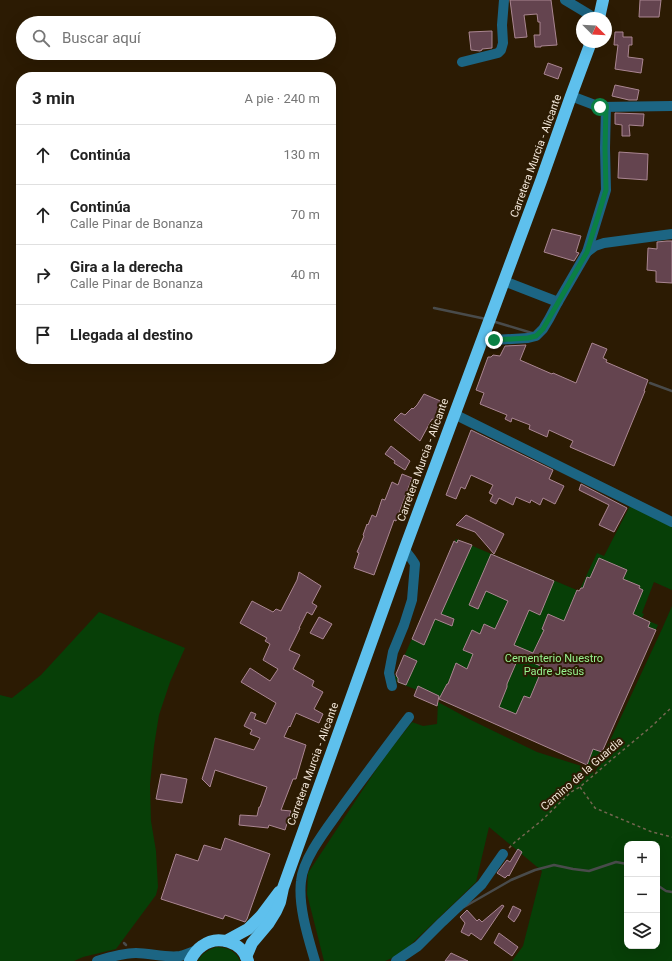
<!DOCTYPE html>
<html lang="es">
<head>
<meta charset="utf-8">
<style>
	body { margin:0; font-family:Roboto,sans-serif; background:#f2f2f2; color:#222 }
	.controls { position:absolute; right:12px; bottom:12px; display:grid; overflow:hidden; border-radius:8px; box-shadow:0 4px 16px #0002 }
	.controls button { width:36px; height:36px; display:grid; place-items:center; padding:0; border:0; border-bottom:1px solid #e0e0e0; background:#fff; color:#222; font:20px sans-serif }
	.compass { position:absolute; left:576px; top:12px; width:36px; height:36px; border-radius:50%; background:#fff; box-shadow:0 4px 16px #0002; rotate:114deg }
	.stop { position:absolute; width:12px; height:12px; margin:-9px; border:3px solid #0b8043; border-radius:50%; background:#fff }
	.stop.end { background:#0b8043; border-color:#fff; box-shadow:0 1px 4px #0008 }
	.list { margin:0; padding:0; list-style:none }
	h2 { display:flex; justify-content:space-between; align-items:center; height:52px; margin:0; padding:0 16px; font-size:17px }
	h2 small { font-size:13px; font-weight:400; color:#767676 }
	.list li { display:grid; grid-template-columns:26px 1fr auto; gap:12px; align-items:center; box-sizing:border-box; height:60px; padding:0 16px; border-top:1px solid #e0e0e0 }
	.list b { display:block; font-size:15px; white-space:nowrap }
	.list p { margin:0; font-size:13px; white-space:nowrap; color:#767676 }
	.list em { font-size:13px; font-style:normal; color:#767676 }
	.icon { flex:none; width:22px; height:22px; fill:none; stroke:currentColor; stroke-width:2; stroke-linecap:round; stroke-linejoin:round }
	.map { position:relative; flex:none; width:672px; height:961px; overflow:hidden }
	.search { position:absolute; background:#fff; box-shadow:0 4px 16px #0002; left:16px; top:16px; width:320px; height:44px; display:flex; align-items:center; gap:10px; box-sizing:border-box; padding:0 14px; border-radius:22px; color:#767676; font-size:15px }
	.panel { position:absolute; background:#fff; box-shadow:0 4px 16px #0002; left:16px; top:72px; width:320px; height:292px; border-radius:16px }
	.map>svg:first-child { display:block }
</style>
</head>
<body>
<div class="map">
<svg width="672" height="961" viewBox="0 0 672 961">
	<rect width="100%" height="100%" fill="#2c1b03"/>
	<g fill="#073f07" fill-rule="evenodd">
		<path d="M633 500 672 521V590L654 582 642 613 644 614 642 618 658 625 595 768 439 699 397 682 395 677 456 539 579 591 597 553 604 556Z"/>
		<path d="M672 606V961H512L523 946 542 871 489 827 476 882 401 954 385 961H324L307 894 308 873 383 759 412 722 423 726 437 724 438 702 471 720 537 752 594 770 593 777 662 629ZM627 844H657V946H627Z"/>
		<path d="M99 612 185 648 170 682 159 715 154 746 150 784 151 821 156 851 158 887 156 895 116 949 83 957 74 961H0V695L12 698 41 675Z"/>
		<path d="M216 947C227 947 236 951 240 961H198C202 953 208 950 216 947Z"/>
	</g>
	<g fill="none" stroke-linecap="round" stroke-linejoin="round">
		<g stroke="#494b4b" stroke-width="2.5">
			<path d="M434 308 486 319"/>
			<path d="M492 321 532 333"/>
			<path d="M650 383 672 391"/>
			<path d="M657 885 666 891 672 892"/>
			<path d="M464 907 511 880 535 870 554 865 573 869 589 871 616 862 627 864"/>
			<path d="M124 943 126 945"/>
		</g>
	</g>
	<g fill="#64444f" stroke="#aa8692" fill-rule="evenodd">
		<path d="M510 0H551L557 45 541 46V47H535L534 35H540V22H538L537 14 524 15 527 37 515 38Z"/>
		<path d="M640 0H661L659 17H639Z"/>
		<path d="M492 31V48L482 49V50L480 51 471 50 469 32Z"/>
		<path d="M615 32H623V37H632V45H629L628 57 643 59 641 73 615 69 618 45H614Z"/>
		<path d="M548 63 562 68 558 79 544 74Z"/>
		<path d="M615 85 639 90 637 100H629L612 96Z"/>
		<path d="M615 113 644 114 643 126 629 125 630 136H622V125L615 124Z"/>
		<path d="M619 152 648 154 647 180 618 178Z"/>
		<path d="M552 229 581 236 576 252 579 253 574 261 544 252Z"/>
		<path d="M667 241H672V283L656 282V271L647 270 648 248 657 249V242Z"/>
		<path d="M592 343 607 349 603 358 607 360 606 362 648 380 644 391H645L614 466 570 447 573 441 549 430 547 437 529 429 530 425 512 418 511 422 505 419 507 415 480 404 484 393 476 390 488 357H491L493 355 500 356 505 346 526 345 520 360 552 374 553 373 576 383Z"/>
		<path d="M424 394 445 403 437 421 432 419 420 441 394 420 401 413 405 415 412 408 413 409 417 405Z"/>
		<path d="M471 430 553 470 549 479 564 486 555 504 543 498 540 505 531 500 530 503 516 497 513 505 499 498 496 504 490 501 493 495 489 493 493 485 471 475 465 489 461 487 456 499 446 495Z"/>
		<path d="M391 446 410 461 405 470 394 463 395 461 385 454Z"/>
		<path d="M402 474 412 478 396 521 394 520 374 575 354 568 359 553 357 552 364 536 363 535 367 524 368 525 372 515 376 517 382 499 385 500 392 482 398 485Z"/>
		<path d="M581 484 627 508 614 532 599 525 609 505 579 490Z"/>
		<path d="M466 515 504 534 494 554 475 532 456 525Z"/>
		<path d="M458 540 472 545 441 614 454 619 452 626 435 619 424 645 412 639 454 541 457 543Z"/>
		<path d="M491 554 554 581 540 615 529 610 514 645 533 653 544 630 542 629 548 614 564 621 577 590 579 591 581 588H583L587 577 590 578 599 558 627 570 623 579 640 586 639 588 643 590 633 614 650 622 648 627 656 630 602 752 593 749 587 765 439 699 447 684H448L456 663 467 669 473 654 463 650 472 630 480 634 484 624 495 629 508 601 486 591 478 609 469 605ZM522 658 543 667 530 698 524 696 516 714 499 707 507 687V684L517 661 520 662Z"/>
		<path d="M299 572 321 586 312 603 317 606 312 615 307 612 299 628H300L289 650 300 655 293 669 314 681 312 686 323 692 314 709 323 714 319 723 296 713 290 727 289 726 284 737 306 745 296 779H293L281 810 291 811 285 830 269 825 268 828 239 825 240 815 257 816 259 807H260L267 787 215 770 210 787 202 779 215 738 254 750 260 738 250 734 252 730 244 726 251 712 256 714 254 719 266 724 276 703 241 682 250 668 270 681 278 669 263 660 270 644 265 641 267 638 240 623 252 601 273 612 276 609 281 611 297 580Z"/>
		<path d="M319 617 332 624 323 639 310 633Z"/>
		<path d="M404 655 417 661 406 685 398 682V678L397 677 396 674Z"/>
		<path d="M418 686 439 696 437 706 414 696Z"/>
		<path d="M161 774 187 779 182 803 156 799Z"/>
		<path d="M225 838 270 854 247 919 245 922 225 915 223 919 161 899 176 854 198 861 204 845 221 850Z"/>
		<path d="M518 849 522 852 509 876 508 875 505 878 497 873 507 860 510 862Z"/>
		<path d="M502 905 504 906 481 940 471 933 469 936 461 932 465 923 460 917 467 910 477 921 479 919 482 922Z"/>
		<path d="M513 906 521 910 518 916 514 922 508 917Z"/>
		<path d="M499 933 518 947 512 956 494 943Z"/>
		<path d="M451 953 468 961H445Z"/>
	</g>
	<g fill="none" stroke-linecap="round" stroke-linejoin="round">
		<g stroke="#756651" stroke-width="1.5" stroke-dasharray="3 3" stroke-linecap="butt">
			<path d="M580 787 595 808 652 832 672 837"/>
			<path d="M509 848 515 842 541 821 571 792 580 787 610 761 652 726 672 707"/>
		</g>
		<g stroke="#1c6583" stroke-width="10">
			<path d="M565 0 595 18"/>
			<path d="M462 62 498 53 501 50 503 43 502 25 504 0"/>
			<path d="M571 96 600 107 672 106"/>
			<path d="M587 252 606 190 605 148 606 107"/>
			<path d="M504 281 558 302"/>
			<path d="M483 337 494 340 528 338 536 336 543 329 549 319 558 302 587 252 595 246 604 243 672 234"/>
			<path d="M454 414 672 522"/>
			<path d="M392 686 389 673 393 652 404 625 412 600 415 564 411 558 404 549"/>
			<path d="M97 961C110 957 123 953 136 953 150 953 166 958 180 956 186 955 192 952 197 950"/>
			<path d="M315 961C308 937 298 906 301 881 303 858 328 827 342 807 364 777 386 747 409 717"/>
			<path d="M396 961 418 946 442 922 482 884 503 854"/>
		</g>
		<g stroke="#5ec0ed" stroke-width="12">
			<path d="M599 18 603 0"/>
			<path d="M226 941 248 929 261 916 279 892"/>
			<path d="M246 957 252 943 268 924 276 911 280 902 283 888 405 548 541 181 571 96 591 42"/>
			<path d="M190 961C193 955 196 950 202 946 218 934 242 942 248 961"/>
		</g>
	</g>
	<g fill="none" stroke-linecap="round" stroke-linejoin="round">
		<path stroke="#0b8043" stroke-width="5" d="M494 340 528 338 536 336 543 329 587 252 606 190 605 148 606 107H600"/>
	</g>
	<g text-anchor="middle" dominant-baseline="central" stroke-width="4" stroke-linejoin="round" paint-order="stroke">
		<g font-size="11" fill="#f2e6d8" stroke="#2c1b03">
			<text transform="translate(536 156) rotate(-70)">Carretera Murcia - Alicante</text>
			<text transform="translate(423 460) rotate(-70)">Carretera Murcia - Alicante</text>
			<text transform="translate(313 764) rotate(-70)">Carretera Murcia - Alicante</text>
			<text transform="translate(582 774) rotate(-41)">Camino de la Guardia</text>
		</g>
		<g font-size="11" fill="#97f391" stroke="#2c1b03">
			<text x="554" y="658">Cementerio Nuestro<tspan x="554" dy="13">Padre Jesús</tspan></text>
		</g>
	</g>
</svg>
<div class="controls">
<button>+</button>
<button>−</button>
<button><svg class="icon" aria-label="layers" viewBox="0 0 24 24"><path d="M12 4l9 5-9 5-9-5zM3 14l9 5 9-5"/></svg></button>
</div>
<svg class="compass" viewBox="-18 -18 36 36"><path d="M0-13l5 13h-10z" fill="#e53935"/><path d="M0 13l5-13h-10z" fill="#767676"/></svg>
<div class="stop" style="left:600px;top:107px"></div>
<div class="stop end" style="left:494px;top:340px"></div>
<div class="search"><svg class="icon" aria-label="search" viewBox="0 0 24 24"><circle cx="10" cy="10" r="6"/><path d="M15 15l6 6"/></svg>Buscar aquí</div>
<section class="panel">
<h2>3 min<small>A pie · 240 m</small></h2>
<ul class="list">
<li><svg class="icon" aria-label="ahead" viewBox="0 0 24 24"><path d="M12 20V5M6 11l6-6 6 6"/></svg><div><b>Continúa</b></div><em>130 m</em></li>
<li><svg class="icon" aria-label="ahead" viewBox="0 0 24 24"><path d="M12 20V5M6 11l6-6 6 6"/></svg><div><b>Continúa</b><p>Calle Pinar de Bonanza</p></div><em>70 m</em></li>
<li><svg class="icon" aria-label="right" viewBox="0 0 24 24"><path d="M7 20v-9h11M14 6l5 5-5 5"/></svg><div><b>Gira a la derecha</b><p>Calle Pinar de Bonanza</p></div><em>40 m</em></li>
<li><svg class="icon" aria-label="arrive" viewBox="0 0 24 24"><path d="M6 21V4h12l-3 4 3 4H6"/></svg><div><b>Llegada al destino</b></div></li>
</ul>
</section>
</div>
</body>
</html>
